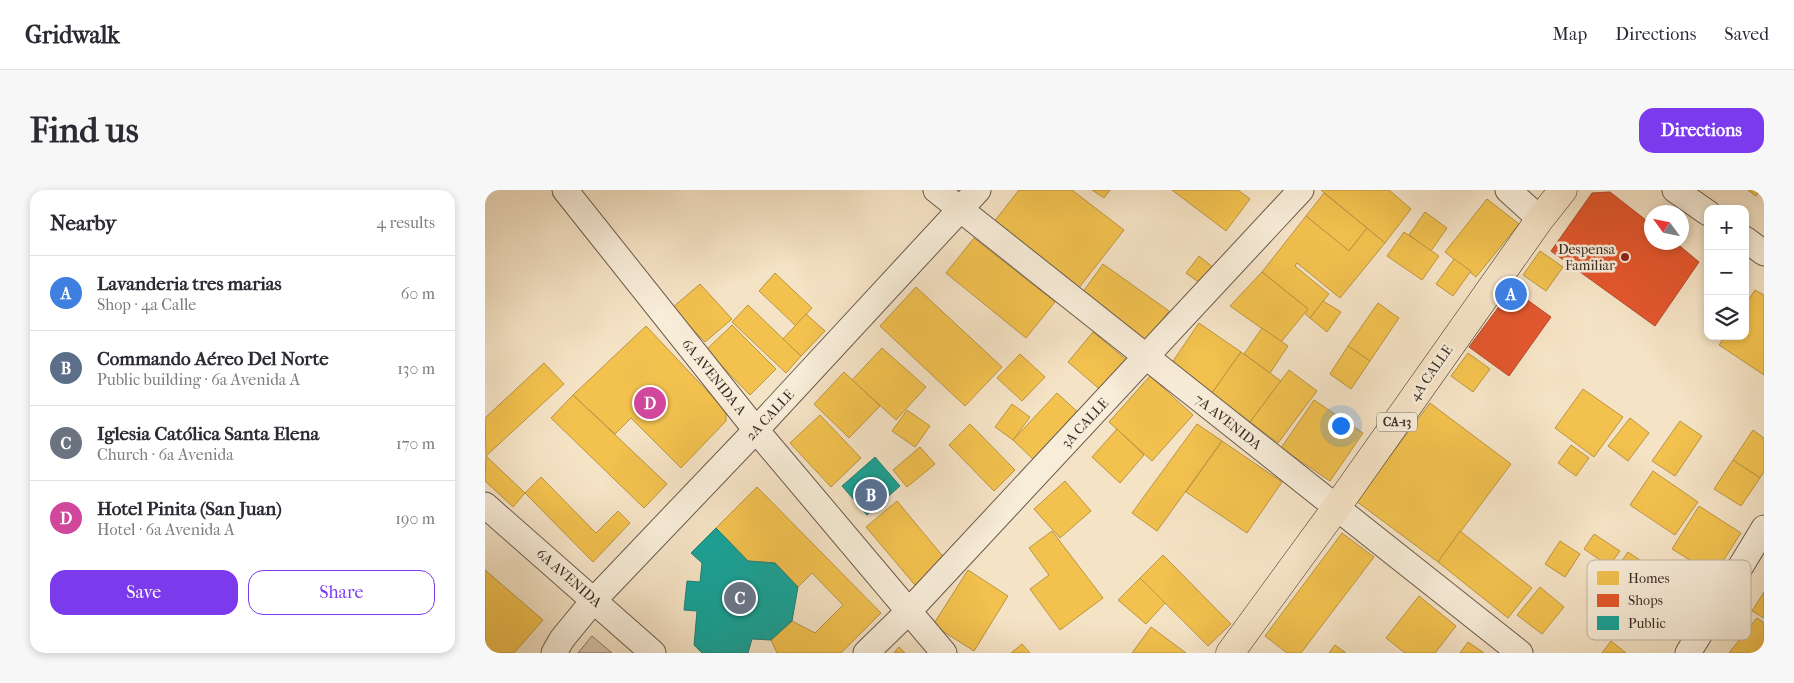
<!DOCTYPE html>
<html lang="en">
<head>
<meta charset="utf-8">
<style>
	body { margin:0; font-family:"IM FELL French Canon",serif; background:#f7f7f7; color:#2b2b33 }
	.controls { position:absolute; right:15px; top:15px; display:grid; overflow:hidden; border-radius:10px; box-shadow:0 2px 8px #0003 }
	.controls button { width:45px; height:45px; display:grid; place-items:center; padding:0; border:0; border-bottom:1px solid #e1e1e2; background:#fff; color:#2b2b33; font:25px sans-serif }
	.compass { position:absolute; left:1159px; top:15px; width:45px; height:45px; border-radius:50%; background:#fff; box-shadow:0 2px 8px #0003; rotate:303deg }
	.you { position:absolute; left:855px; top:235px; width:18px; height:18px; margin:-12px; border:4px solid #fff; border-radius:50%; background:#1a73e8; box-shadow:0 0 0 8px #1a73e833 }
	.badge { display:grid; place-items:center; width:32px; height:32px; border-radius:50%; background:#7c3aed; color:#fff; font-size:16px; font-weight:700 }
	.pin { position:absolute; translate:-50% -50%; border:2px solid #fff; box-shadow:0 1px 5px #0006 }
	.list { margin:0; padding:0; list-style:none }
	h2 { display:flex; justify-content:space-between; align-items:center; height:65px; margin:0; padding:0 20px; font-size:21px }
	h2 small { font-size:16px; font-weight:400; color:#7c7c81 }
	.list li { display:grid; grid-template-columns:32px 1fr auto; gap:15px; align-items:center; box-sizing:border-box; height:75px; padding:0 20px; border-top:1px solid #e1e1e2 }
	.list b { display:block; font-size:19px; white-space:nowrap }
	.list p { margin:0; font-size:16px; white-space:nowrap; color:#7c7c81 }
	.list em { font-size:16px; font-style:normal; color:#7c7c81 }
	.actions { display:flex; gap:10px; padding:15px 20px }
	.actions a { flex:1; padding:11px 0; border:1px solid #7c3aed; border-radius:15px; text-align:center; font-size:18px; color:#7c3aed }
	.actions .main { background:#7c3aed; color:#fff }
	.icon { flex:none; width:28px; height:28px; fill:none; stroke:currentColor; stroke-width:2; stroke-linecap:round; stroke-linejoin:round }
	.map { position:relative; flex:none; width:1279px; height:463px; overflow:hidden; border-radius:15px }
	header { display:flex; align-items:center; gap:30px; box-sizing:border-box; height:70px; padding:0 25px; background:#fff; border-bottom:1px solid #e1e1e2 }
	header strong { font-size:24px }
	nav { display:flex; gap:28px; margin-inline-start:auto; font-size:18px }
	.intro { display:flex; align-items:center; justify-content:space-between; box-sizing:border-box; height:120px; padding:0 30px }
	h1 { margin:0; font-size:35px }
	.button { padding:12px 22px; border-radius:15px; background:#7c3aed; color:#fff; font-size:18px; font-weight:700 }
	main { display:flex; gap:30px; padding:0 30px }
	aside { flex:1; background:#fff; border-radius:15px; box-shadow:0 2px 8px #0003 }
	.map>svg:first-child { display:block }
</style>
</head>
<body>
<header>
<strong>Gridwalk</strong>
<nav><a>Map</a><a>Directions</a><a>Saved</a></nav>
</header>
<div class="intro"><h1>Find us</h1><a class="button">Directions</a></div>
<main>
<aside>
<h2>Nearby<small>4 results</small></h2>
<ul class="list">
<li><span class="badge" style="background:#3f7fe0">A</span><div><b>Lavanderia tres marias</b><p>Shop · 4a Calle</p></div><em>60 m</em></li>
<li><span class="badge" style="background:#5c6f8a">B</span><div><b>Commando Aéreo Del Norte</b><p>Public building · 6a Avenida A</p></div><em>130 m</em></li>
<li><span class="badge" style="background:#6b7280">C</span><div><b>Iglesia Católica Santa Elena</b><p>Church · 6a Avenida</p></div><em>170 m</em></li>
<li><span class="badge" style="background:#d1479c">D</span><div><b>Hotel Pinita (San Juan)</b><p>Hotel · 6a Avenida A</p></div><em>190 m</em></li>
</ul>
<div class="actions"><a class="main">Save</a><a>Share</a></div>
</aside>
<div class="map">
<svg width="1279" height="463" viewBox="0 0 1279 463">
	<rect width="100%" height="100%" fill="#f5e3c5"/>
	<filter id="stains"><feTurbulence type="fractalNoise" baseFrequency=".004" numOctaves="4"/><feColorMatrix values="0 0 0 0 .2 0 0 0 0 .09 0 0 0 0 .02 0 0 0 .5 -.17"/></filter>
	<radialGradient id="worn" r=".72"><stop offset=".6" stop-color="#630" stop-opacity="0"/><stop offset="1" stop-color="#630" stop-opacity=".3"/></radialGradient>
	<path fill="#d5c4aa" stroke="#887868" d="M107 446 127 463H93Z"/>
	<g fill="#f2c14e" stroke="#bb9442">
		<path d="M534 0H587L639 40 593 99 508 33Z"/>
		<path d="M607 0H625L619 8Z"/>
		<path d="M687 0H753L765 9 741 41Z"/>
		<path d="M836 0H904L926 19 900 53Z"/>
		<path d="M1263 0H1275L1271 6Z"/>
		<path d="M839 3 882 38 864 61 821 26Z"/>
		<path d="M1002 9 1034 34 991 87 960 62Z"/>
		<path d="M940 22 962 38 946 61 924 45Z"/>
		<path d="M821 26 864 61 882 38 900 53 855 108 812 73 810 76 844 104 825 128 819 123 823 119 777 82Z"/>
		<path d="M919 42 954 66 937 90 902 66Z"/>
		<path d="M489 48 570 112 541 148 461 83Z"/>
		<path d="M1055 61 1078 77 1061 101 1038 85Z"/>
		<path d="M714 66 729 78 716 94 701 83Z"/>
		<path d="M969 69 986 81 968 106 951 94Z"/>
		<path d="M618 74 684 121 660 153 595 106Z"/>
		<path d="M777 82 823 119 796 152 745 116Z"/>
		<path d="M290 83 327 118 311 136 274 101Z"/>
		<path d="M215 94 247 129 220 152 187 118Z"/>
		<path d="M431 97 517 177 480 216 395 136Z"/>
		<path d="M1270 100 1279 105V185L1234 155 1240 146H1260V115Z"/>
		<path d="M838 111 856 122 842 142 825 128Z"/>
		<path d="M893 113 914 128 885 171 863 156Z"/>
		<path d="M263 115 316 166 301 183 247 132Z"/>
		<path d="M321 124 340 141 316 166 298 149Z"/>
		<path d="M714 133 756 162 727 203 686 174Z"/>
		<path d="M247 135 291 179 265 205 221 160Z"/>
		<path d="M161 136 241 221V231L196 278 146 228 130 244 88 205Z"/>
		<path d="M777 138 803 156 785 183 759 164Z"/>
		<path d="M608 142 644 172 618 202 583 172Z"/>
		<path d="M863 156 885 171 866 199 845 184Z"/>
		<path d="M397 158 441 197 411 230 367 190Z"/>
		<path d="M756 162 796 191 765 232 727 203Z"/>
		<path d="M983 163 1005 179 988 202 966 186Z"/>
		<path d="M535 164 560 187 537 211 512 188Z"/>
		<path d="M59 173 79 194 1 266 0 228Z"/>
		<path d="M804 180 832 201 793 253 765 232Z"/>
		<path d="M359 182 395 216 364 248 329 214Z"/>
		<path d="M665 186 708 225 667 271 624 232Z"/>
		<path d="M1098 199 1138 227 1109 267 1070 238Z"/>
		<path d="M572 203 597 226 553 274 528 250Z"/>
		<path d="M88 205 182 294 159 318 66 228Z"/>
		<path d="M829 210 878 243 845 291 796 258Z"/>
		<path d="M945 213 1026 274 953 372 871 311Z"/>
		<path d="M527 214 545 227 528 250 510 237Z"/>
		<path d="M422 220 445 236 430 257 407 241Z"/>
		<path d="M335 225 376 268 346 297 305 253Z"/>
		<path d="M1145 228 1164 243 1143 271 1123 256Z"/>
		<path d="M1195 231 1217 246 1190 286 1167 271Z"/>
		<path d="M485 234 530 280 509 301 464 255Z"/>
		<path d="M712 234 737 251 672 341 647 323Z"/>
		<path d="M632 239 659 265 635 293 607 267Z"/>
		<path d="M1268 240 1279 248V282L1275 288 1248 270Z"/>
		<path d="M737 251 797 292 762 343 701 302Z"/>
		<path d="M1086 255 1104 268 1091 286 1073 273Z"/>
		<path d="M435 257 450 274 422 297 408 280Z"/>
		<path d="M1 266 40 303 28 317 0 291Z"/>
		<path d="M1248 270 1275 288 1256 316 1229 299Z"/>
		<path d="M1168 281 1213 312 1190 345 1145 315Z"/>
		<path d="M56 287 111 343 133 321 145 333 108 372 40 303Z"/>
		<path d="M580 291 606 321 575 348 549 319Z"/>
		<path d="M272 297 396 423 356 463H292L286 450 307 431 330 443 358 415 327 383 313 397 290 373 263 371 231 338Z"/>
		<path d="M412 311 461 370 430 395 381 337Z"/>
		<path d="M1214 316 1256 343 1229 385 1187 359Z"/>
		<path d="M567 341 618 408 575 440 545 399 564 385 544 358Z"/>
		<path d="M975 341 1047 398 1023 428 953 372Z"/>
		<path d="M857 343 889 367 816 463H802L780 446Z"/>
		<path d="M1109 344 1135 361 1124 376 1099 359Z"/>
		<path d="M1075 351 1095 364 1080 387 1060 374Z"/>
		<path d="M1143 362 1208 406 1192 429 1128 384Z"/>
		<path d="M678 365 746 434 723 456 655 388Z"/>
		<path d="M0 380 58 430 29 463H0Z"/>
		<path d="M483 380 523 406 489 461 448 435Z"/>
		<path d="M655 388 680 413 661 434 633 410Z"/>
		<path d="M1055 397 1079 417 1057 444 1032 425Z"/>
		<path d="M1279 402V428L1267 421Z"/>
		<path d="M934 406 971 436 950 463H920L901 448Z"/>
		<path d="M1272 428 1279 433V463H1244Z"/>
		<path d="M666 437 701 463H647Z"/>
		<path d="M1126 451 1141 463H1117Z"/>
		<path d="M983 452 999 463H975Z"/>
		<path d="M537 454 545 463H526Z"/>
		<path d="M850 455 861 463H844Z"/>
		<path d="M414 457 420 463H409Z"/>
	</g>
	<g fill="#e4572e" stroke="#b14a2c">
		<path d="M1125 2 1166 34V52H1190L1214 72 1170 136 1066 61 1107 3Z"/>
		<path d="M1027 99 1066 127 1024 186 984 157Z"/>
	</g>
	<g fill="#17a398" stroke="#227f76">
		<path d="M390 267 415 296 382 325 357 296Z"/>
		<path d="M231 338 263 371 290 373 313 397 307 431 286 450 267 449 263 463H217L209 455 212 421 199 420 202 391 215 392 217 373 206 363Z"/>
	</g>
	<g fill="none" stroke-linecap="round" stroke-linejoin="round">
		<defs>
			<g id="minor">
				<path d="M80 0 271 240 459 463"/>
				<path d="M451 0 1035 463"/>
				<path d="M1023 0 1055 29"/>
				<path d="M1190 0 1223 23"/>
				<path d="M1260 49 1279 63"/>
				<path d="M0 315 168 463"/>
				<path d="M69 463 77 449 109 410 271 240 493 0"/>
				<path d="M381 463 424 421 816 0"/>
				<path d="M1203 463 1279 338"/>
			</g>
			<path id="major" d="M745 463 851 318 1055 29 1078 0"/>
		</defs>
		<use href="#minor" stroke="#6a5a4e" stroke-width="27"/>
		<use href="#major" stroke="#3b2c26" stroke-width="29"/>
		<use href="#minor" stroke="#f8edd9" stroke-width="25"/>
		<use href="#major" stroke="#f5e3c5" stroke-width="28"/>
	</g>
	<circle fill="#8f2418" stroke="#f8edd9" stroke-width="2" cx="1140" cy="67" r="5"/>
	<g text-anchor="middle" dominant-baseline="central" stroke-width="5" stroke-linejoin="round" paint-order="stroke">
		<rect fill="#f8edd9" stroke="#74665c" stroke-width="1" x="892" y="222.5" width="40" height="19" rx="4"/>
		<g font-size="12" font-weight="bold" fill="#3b2c26">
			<text x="912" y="232">CA-13</text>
		</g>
		<g font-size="14" fill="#3b2c26" stroke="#f8edd9" text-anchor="end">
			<text x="1130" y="59">Despensa<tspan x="1130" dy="16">Familiar</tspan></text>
		</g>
		<g font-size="14" fill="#3b2c26" stroke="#f8edd9">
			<text transform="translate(946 183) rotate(-55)">4A CALLE</text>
			<text transform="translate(229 187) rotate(51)">6A AVENIDA A</text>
			<text transform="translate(285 225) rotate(-47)">2A CALLE</text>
			<text transform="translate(743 232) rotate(38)">7A AVENIDA</text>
			<text transform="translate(600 233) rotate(-47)">3A CALLE</text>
			<text transform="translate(84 388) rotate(41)">6A AVENIDA</text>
		</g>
	</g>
	<rect x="1102" y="370" width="164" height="80" rx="8" fill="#f8edd9" stroke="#bfb3a3" stroke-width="1"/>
	<rect x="1112" y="381" width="22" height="14" fill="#f2c14e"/>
	<rect x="1112" y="404" width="22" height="13" fill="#e4572e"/>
	<rect x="1112" y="426" width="22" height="14" fill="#17a398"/>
	<g font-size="14" fill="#3b2c26">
		<text x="1143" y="393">Homes</text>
		<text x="1143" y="415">Shops</text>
		<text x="1143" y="438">Public</text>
	</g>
	<rect width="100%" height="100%" filter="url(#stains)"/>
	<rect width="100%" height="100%" fill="url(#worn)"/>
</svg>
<div class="controls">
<button>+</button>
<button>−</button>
<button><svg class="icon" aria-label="layers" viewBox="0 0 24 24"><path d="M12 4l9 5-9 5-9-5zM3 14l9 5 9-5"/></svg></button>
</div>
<svg class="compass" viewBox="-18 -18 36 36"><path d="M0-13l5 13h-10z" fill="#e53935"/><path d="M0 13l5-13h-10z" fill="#7c7c81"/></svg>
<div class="you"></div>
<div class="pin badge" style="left:1026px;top:104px;background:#3f7fe0">A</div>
<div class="pin badge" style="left:386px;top:305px;background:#5c6f8a">B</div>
<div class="pin badge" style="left:255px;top:408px;background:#6b7280">C</div>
<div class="pin badge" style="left:165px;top:213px;background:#d1479c">D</div>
</div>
</main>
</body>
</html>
